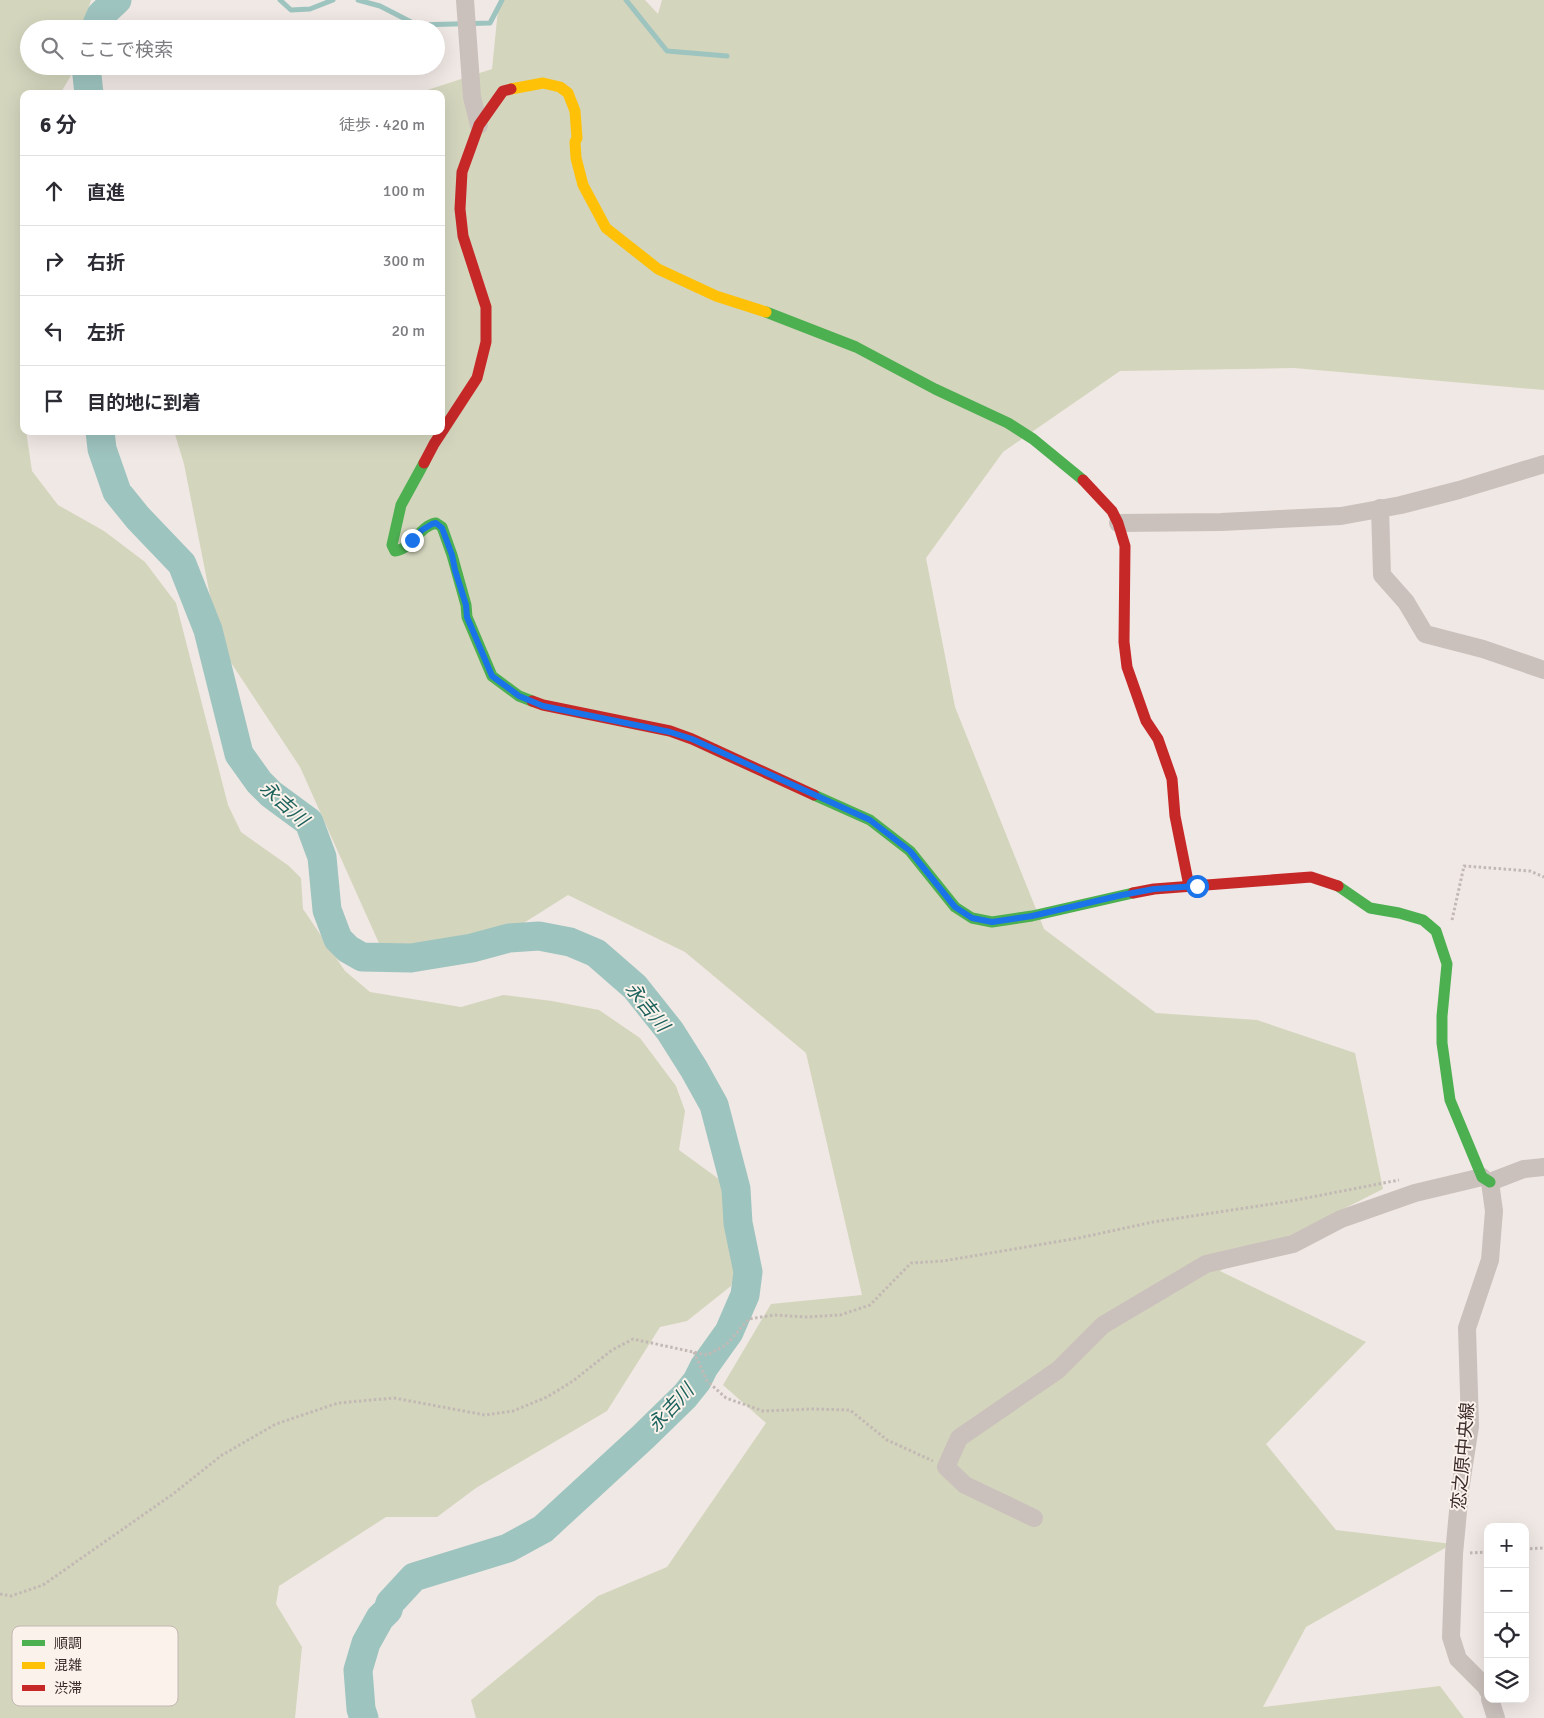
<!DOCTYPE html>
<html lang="ja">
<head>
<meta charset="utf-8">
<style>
	body { margin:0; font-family:Signika,"Noto Sans JP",sans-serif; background:#f2f2f3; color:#2b2b33 }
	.controls { position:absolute; right:15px; bottom:15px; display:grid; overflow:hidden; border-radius:10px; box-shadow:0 5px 20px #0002 }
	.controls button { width:45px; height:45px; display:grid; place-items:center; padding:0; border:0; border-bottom:1px solid #e1e1e2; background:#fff; color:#2b2b33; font:25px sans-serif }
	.stop { position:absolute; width:15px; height:15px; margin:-11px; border:4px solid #1a73e8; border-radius:50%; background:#fff }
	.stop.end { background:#1a73e8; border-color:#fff; box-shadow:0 1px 5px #0008 }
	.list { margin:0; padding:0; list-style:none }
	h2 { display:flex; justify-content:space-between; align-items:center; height:65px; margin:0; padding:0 20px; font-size:21px }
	h2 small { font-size:16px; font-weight:400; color:#7c7c81 }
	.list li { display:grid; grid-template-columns:32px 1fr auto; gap:15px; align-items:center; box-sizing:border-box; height:70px; padding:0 20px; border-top:1px solid #e1e1e2 }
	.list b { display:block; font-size:19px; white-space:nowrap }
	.list em { font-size:16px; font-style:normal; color:#7c7c81 }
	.icon { flex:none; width:28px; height:28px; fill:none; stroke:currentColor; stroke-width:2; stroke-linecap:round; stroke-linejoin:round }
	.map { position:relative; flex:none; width:1544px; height:1718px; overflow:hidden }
	.search { position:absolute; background:#fff; box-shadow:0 5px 20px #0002; left:20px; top:20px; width:425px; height:55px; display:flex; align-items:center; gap:12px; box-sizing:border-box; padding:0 18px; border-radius:28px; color:#7c7c81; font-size:19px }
	.panel { position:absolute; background:#fff; box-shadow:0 5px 20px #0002; left:20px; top:90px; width:425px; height:345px; border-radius:10px }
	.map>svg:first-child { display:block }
</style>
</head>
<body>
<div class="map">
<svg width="1544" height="1718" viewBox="0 0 1544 1718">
	<rect width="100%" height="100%" fill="#f0e8e4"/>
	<g fill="#d4d5bd">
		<path d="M0 0H91L82 29H29V66H75L73 72 60 94H24V431H26L32 471 58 505 104 531 145 562 176 603 228 805 241 832 289 866 301 878 303 909 345 971 370 992 461 1007 503 995 552 1001 599 1010 640 1038 676 1086 685 1111 679 1150 727 1185 737 1265 731 1286 687 1321 660 1327 607 1411 476 1488 437 1517H386L279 1586 276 1604 302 1647 295 1718H0Z"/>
		<path d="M499 0H645L658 14 662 0H1544V390L1294 368 1120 371 1003 452 926 558 955 707 1044 929 1156 1013 1257 1020 1355 1053 1383 1189 1220 1271 1366 1342 1266 1444 1336 1530 1452 1544 1306 1627 1263 1707 1440 1686 1464 1718H476L471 1700 598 1596 667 1567 766 1423 723 1385 771 1304 862 1295 806 1053 685 952 568 895 467 959 382 950 300 767 220 646 184 464 174 431H441V94H415L492 69Z"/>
	</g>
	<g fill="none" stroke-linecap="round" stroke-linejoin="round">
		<g stroke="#9ec4bf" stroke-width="5">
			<path d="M280 0 291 10 310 9 333 0"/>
			<path d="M358 0 380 6 417 25 490 23 502 0"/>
			<path d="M626 0 667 51 727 56"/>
		</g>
		<g stroke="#9ec4bf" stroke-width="29">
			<path d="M95 29 101 15 117 0"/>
			<path d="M86 66 89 94"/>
			<path d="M100 431 102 449 117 492 138 518 182 564 208 630 239 754 259 782 271 794 309 822 322 857 327 910 338 939 348 949 362 957 411 958 472 948 509 938 539 936 570 942 596 953 635 987 670 1031 694 1069 714 1105 736 1189 738 1223 748 1272 745 1295 729 1332 704 1367 697 1381 685 1396 643 1437 543 1529 508 1548 414 1577 390 1603 388 1610 380 1618 366 1643 358 1670 361 1709 364 1718"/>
		</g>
		<g stroke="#c2b9b5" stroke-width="3" stroke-dasharray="2.5 2.5" stroke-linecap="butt">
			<path d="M1452 920 1464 866 1530 871 1544 877"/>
			<path d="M694 1352 707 1381 726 1398 763 1411 812 1409 850 1410 887 1440 933 1461"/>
			<path d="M1525 1549 1544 1548"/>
			<path d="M1470 1553 1488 1552"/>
			<path d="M0 1594 11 1596 43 1585 173 1494 222 1455 276 1424 338 1403 394 1398 485 1415 513 1411 547 1397 573 1381 612 1350 633 1339 707 1355 726 1345 749 1319 774 1315 806 1317 840 1315 870 1305 911 1263 943 1261 1079 1238 1153 1222 1291 1201 1399 1180"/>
		</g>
		<g stroke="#cac0bc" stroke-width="18">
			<path d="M465 0 472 97 479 125"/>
			<path d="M1380 508 1382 575 1406 602 1425 634 1483 649 1544 670"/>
			<path d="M1118 523 1221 522 1341 516 1401 505 1459 490 1544 464"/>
			<path d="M1034 1518 965 1485 946 1467 959 1438 1058 1370 1103 1325 1206 1264 1293 1244 1341 1219 1415 1193 1482 1177"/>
			<path d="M1488 1691 1486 1687 1458 1659 1451 1637 1454 1554 1460 1490 1470 1426 1467 1328 1490 1260 1494 1211 1490 1182 1524 1169 1544 1167"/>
			<path d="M1490 1699 1496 1718"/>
		</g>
		<g stroke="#4caf50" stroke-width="11">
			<path d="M766 312 856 347 935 389 1008 423 1033 439 1083 480"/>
			<path d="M424 463 401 505 392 545 395 551C412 549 419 526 436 523L442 527 452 555 466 605 467 617 492 676 519 696 532 701"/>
			<path d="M814 795 870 820 910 851 955 907 972 918 992 922 1032 916 1133 893"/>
			<path d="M1338 886 1370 908 1399 913 1423 920 1436 931 1447 964 1442 1016V1043L1450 1100 1482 1177 1490 1182"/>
		</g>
		<path stroke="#ffc107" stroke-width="11" d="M511 89 543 83 560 87 568 93 575 111 577 138 575 142 576 158 583 185 606 228 658 269 716 296 766 312"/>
		<g stroke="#c62828" stroke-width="11">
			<path d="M424 463 434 444 477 378 486 342V307L463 236 460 209 462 172 479 125 503 91 511 89"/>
			<path d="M1083 480 1112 511 1118 523 1125 546 1124 642 1127 667 1146 721 1158 739 1172 779 1175 816 1189 886"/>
			<path d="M532 701 543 705 670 731 692 739 814 795"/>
			<path d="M1133 893 1154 889 1311 877 1338 886"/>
		</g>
	</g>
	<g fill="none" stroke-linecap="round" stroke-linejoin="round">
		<path stroke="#1a73e8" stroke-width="6" d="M412 540 422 530 432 524 436 523 442 528 452 555 455 570 466 605 467 617 492 676 519 696 543 706 670 732 692 739 870 820 910 851 955 907 972 918 992 922 1032 916 1122 895 1154 889 1197 886"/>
	</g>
	<g text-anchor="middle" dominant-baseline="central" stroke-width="4" stroke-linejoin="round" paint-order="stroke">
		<g font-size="18" fill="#3b2c29" stroke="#fcf2ec">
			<text transform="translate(1463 1456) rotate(-85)">恋之原中央線</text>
		</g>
		<g font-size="19" font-style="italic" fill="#1b615b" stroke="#fcf2ec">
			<text transform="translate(284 804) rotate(42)">永吉川</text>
			<text transform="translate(647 1007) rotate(51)">永吉川</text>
			<text transform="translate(671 1408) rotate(-47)">永吉川</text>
		</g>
	</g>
	<rect x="12" y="1626" width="166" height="80" rx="8" fill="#fcf2ec" stroke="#c2b7b2" stroke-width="1"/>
	<rect x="22" y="1640" width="23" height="6" fill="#4caf50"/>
	<rect x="22" y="1662" width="23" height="7" fill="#ffc107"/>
	<rect x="22" y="1685" width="23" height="6" fill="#c62828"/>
	<g font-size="14" fill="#3b2c29">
		<text x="54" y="1648">順調</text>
		<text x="54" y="1670">混雑</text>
		<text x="54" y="1693">渋滞</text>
	</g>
</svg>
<div class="controls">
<button>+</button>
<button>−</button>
<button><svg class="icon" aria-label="locate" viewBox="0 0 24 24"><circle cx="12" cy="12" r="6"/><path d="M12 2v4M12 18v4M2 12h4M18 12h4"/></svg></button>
<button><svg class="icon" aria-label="layers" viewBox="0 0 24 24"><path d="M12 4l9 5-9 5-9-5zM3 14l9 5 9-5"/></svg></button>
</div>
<div class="stop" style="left:1197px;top:886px"></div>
<div class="stop end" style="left:412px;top:540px"></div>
<div class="search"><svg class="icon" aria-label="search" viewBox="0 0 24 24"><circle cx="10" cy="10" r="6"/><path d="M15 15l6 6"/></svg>ここで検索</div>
<section class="panel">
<h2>6 分<small>徒歩 · 420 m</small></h2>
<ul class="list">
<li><svg class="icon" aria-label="ahead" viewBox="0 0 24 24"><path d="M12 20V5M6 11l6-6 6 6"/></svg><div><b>直進</b></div><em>100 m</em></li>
<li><svg class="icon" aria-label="right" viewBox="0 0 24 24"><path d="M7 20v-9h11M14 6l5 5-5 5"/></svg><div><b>右折</b></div><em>300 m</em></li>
<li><svg class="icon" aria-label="left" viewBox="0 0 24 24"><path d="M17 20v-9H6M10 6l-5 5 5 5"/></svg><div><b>左折</b></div><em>20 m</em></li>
<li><svg class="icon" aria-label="arrive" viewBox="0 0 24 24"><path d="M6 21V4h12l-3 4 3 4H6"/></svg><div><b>目的地に到着</b></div></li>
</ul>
</section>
</div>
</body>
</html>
